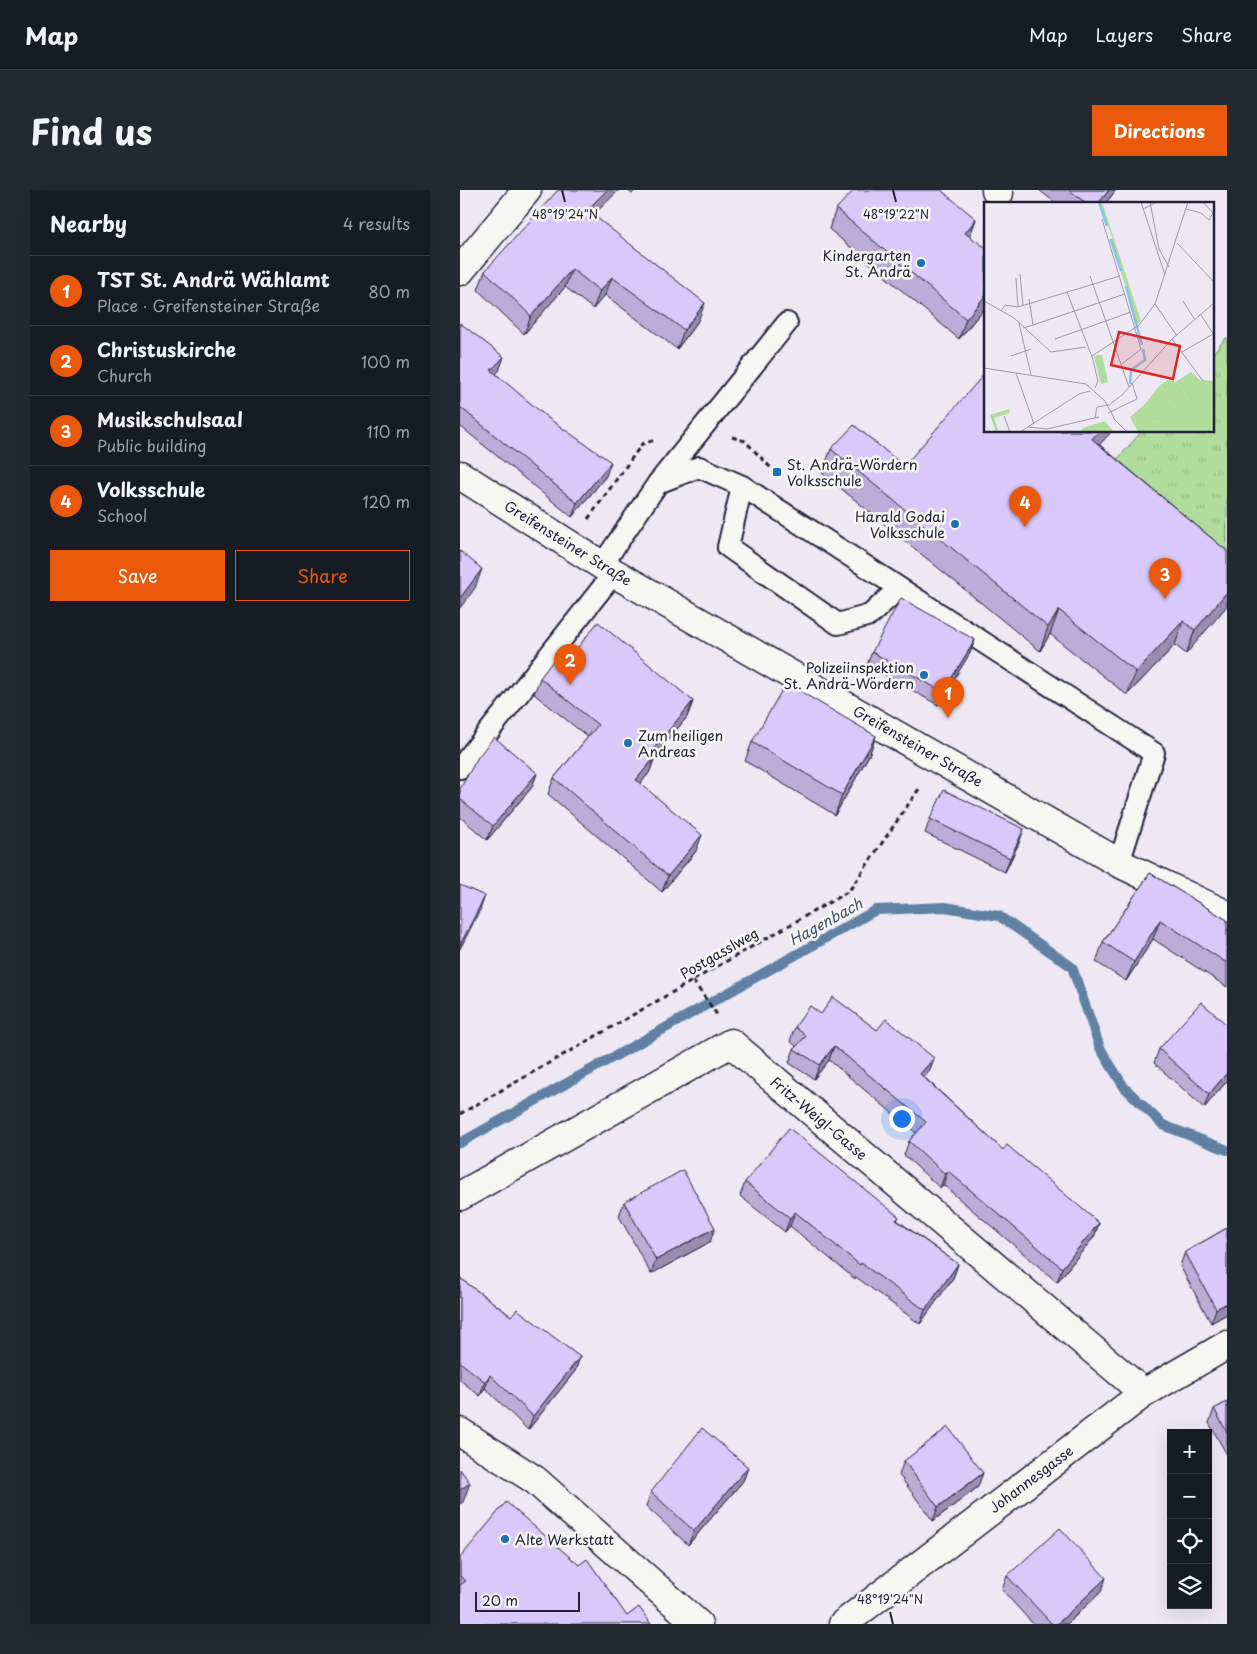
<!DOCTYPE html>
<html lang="en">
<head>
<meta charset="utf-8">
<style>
	body { margin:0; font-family:"Playpen Sans",sans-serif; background:#242831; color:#f1f3f6 }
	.controls { position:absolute; right:15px; bottom:15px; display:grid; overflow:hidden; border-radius:0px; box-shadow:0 5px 20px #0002 }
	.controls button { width:45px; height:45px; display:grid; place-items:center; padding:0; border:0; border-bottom:1px solid #363941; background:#171b24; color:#f1f3f6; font:25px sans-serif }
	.scale { position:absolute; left:15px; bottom:12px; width:105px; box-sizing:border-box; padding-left:5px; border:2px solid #22223b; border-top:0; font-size:14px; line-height:18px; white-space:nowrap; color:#22223b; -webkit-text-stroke:4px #f6f6f2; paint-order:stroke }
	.you { position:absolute; left:441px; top:928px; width:18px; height:18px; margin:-12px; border:4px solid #fff; border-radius:50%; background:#1a73e8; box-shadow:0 0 0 8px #1a73e833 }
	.badge { display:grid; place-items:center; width:32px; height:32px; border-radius:50%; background:#ea580c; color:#fff; font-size:16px; font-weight:700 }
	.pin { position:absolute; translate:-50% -41px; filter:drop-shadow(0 1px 2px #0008) }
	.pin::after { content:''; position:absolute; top:26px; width:18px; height:15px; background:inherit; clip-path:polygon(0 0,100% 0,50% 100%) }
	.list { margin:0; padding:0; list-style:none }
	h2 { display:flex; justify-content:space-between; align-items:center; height:65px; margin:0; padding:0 20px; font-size:21px }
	h2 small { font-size:16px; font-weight:400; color:#9ea1a6 }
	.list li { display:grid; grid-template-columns:32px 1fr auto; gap:15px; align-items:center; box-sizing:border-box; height:70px; padding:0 20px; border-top:1px solid #363941 }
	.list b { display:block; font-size:19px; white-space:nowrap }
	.list p { margin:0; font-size:16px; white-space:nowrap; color:#9ea1a6 }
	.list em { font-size:16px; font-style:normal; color:#9ea1a6 }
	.actions { display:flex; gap:10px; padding:15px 20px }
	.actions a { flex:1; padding:11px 0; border:1px solid #ea580c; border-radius:0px; text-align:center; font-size:18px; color:#ea580c }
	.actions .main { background:#ea580c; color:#fff }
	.icon { flex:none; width:28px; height:28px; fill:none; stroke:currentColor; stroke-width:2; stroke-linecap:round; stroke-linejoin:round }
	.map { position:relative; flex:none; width:767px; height:1434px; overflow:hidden; border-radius:0px }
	header { display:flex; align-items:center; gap:30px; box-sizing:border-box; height:70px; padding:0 25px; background:#171b24; border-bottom:1px solid #363941 }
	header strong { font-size:24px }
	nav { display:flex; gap:28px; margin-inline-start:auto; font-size:18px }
	.intro { display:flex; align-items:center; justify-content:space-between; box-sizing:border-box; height:120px; padding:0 30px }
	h1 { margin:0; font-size:35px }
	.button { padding:12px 22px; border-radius:0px; background:#ea580c; color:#fff; font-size:18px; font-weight:700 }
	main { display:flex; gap:30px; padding:0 30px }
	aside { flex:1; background:#171b24; border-radius:0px; box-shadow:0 5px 20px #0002 }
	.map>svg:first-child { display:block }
</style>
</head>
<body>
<header>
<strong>Map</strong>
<nav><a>Map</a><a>Layers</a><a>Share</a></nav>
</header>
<div class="intro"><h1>Find us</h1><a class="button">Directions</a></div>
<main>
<aside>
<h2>Nearby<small>4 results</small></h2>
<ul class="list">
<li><span class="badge">1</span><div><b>TST St. Andrä Wählamt</b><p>Place · Greifensteiner Straße</p></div><em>80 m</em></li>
<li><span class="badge">2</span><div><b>Christuskirche</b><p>Church</p></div><em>100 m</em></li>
<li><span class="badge">3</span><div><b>Musikschulsaal</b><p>Public building</p></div><em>110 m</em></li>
<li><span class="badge">4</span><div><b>Volksschule</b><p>School</p></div><em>120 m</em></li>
</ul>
<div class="actions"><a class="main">Save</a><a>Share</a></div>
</aside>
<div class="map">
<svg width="767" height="1434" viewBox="0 0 767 1434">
	<defs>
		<pattern id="park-tufts" width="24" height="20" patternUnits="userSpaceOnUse" patternTransform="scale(1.25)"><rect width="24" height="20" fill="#b0dd9c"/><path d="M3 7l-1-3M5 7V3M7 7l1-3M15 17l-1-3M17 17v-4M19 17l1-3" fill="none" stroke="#97bd87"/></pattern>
	</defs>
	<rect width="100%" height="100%" fill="#ede8f4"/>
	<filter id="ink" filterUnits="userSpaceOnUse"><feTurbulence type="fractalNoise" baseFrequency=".02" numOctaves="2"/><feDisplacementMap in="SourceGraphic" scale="10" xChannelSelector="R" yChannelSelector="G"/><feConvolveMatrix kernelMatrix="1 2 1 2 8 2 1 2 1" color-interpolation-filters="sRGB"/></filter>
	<g filter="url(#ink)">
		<path fill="url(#park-tufts)" stroke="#69806c" d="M767 147V371L654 273 682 241H753V163Z"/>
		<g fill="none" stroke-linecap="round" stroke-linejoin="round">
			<path stroke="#6081a3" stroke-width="10" d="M0 953 416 720 485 717 539 726 612 777 640 858 664 897 703 935 767 960"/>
			<defs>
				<g id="lane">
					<path d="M198 293 239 277 282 296 694 563 659 673"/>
					<path d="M282 296 268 357 378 434 410 425 439 398"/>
					<path d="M142 375 198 293 327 133"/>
					<path d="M0 578 154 383"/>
				</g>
				<g id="street">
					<path d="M536 0 539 3"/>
					<path d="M0 81 67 0"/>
					<path d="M0 1006 271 853 684 1203"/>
					<path d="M0 1242 75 1290 238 1434"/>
					<path d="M383 1434 684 1203 767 1155"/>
				</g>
				<path id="secondary" d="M0 285 154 383 659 673 767 725"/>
			</defs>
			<use href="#lane" stroke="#22223b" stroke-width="24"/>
			<use href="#street" stroke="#22223b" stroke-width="31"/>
			<use href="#secondary" stroke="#22223b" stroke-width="31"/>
			<g stroke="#22223b" stroke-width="3" stroke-dasharray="5 4" stroke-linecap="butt">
				<path d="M272 247 285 251 313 280"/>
				<path d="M128 329 182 254 195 250"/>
				<path d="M233 791 258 826"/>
				<path d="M0 924 389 701 461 596"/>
			</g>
			<use href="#lane" stroke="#f6f6f2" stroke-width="20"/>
			<use href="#street" stroke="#f6f6f2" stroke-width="28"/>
			<use href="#secondary" stroke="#f6f6f2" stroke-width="28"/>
		</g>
		<g fill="#bbadd7" stroke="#22223b">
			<path d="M167 0H176L172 4Z"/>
			<path d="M579 0H656L645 14H597Z"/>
			<path d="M376 19 516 29 510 46 526 116 499 149 369 39Z"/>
			<path d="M134 25 238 131 217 159 145 105 133 119 105 97 64 144 18 100 25 81Z"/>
			<path d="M0 133 39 181 36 184 146 286 112 327 0 236Z"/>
			<path d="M640 255 767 361 726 464 715 455 667 505 590 444 580 461 362 283 371 259 444 276Z"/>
			<path d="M515 450 510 463 478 515 407 475 412 462Z"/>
			<path d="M107 471 233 511 227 527 194 567H195L189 583 180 594 236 661 202 702 88 604 94 588 128 547 74 504 80 488Z"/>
			<path d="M416 546 409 565 375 625 285 571 292 552Z"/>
			<path d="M77 583 72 597 27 650 0 627V599Z"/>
			<path d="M470 629 559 653 545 682 465 643Z"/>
			<path d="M690 683 767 730V797L693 749 666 791 636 772 643 752Z"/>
			<path d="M361 824 417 840 474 868 469 882 464 887 543 960 639 1033 634 1047 597 1092 483 995 480 998 444 965 449 951 456 943 369 870 354 889 329 873 334 859 336 856 330 851 335 837Z"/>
			<path d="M699 859 767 891 744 918 694 873Z"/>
			<path d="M285 992 439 1027 437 1030 498 1074 493 1088 460 1134 396 1087 395 1089 330 1036 325 1042 280 1006Z"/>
			<path d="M164 1012 250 1052 191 1084 159 1026Z"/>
			<path d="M767 1038V1124L751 1133 720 1076 725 1062Z"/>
			<path d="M0 1088 51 1126 120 1167 115 1181 68 1240 25 1198 20 1206 0 1190Z"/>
			<path d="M767 1212V1265L749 1233 754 1219Z"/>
			<path d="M444 1271 518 1297 473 1331 439 1285Z"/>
			<path d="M288 1277 283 1291 228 1355 186 1316 191 1302Z"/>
			<path d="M0 1368 167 1426 0 1434Z"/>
			<path d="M547 1386 641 1402 607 1434H573L542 1400Z"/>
		</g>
		<g fill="#988daf" stroke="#22223b">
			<path d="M147 0H159L120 38 127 20Z"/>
			<path d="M649 0H656L645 14H638Z"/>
			<path d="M516 29 509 48 505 43Z"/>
			<path d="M112 79 105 97 64 144 71 126Z"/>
			<path d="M152 87 145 105 133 119 140 101Z"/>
			<path d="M526 105V116L499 149 506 129Z"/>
			<path d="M245 113 238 131 217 159 224 140Z"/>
			<path d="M44 167 39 181 26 194 31 180Z"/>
			<path d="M639 241H652L624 272 632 249Z"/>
			<path d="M151 272 146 286 112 327 117 313Z"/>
			<path d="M22 379 15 398 0 418V408Z"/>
			<path d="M767 402V416L726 464 735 440Z"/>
			<path d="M599 420 590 444 580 461 588 437Z"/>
			<path d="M723 431 715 455 667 505 676 482Z"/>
			<path d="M515 450 510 463 478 515 483 502Z"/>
			<path d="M233 511 227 527 184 579 190 563Z"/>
			<path d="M416 546 409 565 375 625 382 605Z"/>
			<path d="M195 567 189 583 170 606 176 590Z"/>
			<path d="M77 583 72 597 27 650 33 636Z"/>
			<path d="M564 639 559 653 545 682 550 668Z"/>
			<path d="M242 645 236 661 202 702 208 686Z"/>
			<path d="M25 706 20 720 0 759V755Z"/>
			<path d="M700 730 693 749 666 791 674 772Z"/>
			<path d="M374 856 369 870 354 889 360 875Z"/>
			<path d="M474 868 469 882 455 898 460 884Z"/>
			<path d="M767 883V891L744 918 749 904Z"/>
			<path d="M488 981 483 995 480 998 485 984Z"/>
			<path d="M335 1022 330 1036 325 1042 330 1028Z"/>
			<path d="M639 1033 634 1047 597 1092 602 1078Z"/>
			<path d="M255 1038 250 1052 191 1084 196 1070Z"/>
			<path d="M498 1074 493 1088 460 1134 465 1120Z"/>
			<path d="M767 1113V1124L751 1133 756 1119Z"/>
			<path d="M120 1167 115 1181 68 1240 73 1226Z"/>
			<path d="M30 1185 25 1198 20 1206 25 1192Z"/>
			<path d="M288 1277 283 1291 228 1355 234 1341Z"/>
			<path d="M523 1283 518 1297 473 1331 478 1317Z"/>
			<path d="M10 1293 3 1312 0 1314V1300Z"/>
			<path d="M646 1388 641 1402 607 1434H597Z"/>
		</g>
		<g fill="#d9c9fa" stroke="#22223b">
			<path d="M98 0H147L127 20 245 113 224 140 152 87 140 101 112 79 71 126 25 81Z"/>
			<path d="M394 0H481L516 29 505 43 526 58V105L506 129 376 19Z"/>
			<path d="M609 0H649L638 14H627Z"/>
			<path d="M0 133 44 167 31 180 88 228 151 272 117 313 0 217Z"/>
			<path d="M526 182V241H639L632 249 767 361V402L735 440 723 431 676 482 599 420 588 437 371 259 394 235 444 276Z"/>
			<path d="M0 361 22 379 0 408Z"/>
			<path d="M441 408 515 450 483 502 412 462Z"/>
			<path d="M138 432 233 511 190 563 195 567 176 590 242 645 208 686 94 588 138 535 80 488 98 464 107 471Z"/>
			<path d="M326 493 416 546 382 605 292 552Z"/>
			<path d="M34 547 77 583 33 636 0 609V599L18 567Z"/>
			<path d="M484 600 564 639 550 668 470 629Z"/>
			<path d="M690 683 767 730V773L700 730 674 772 643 752Z"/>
			<path d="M0 695 25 706 0 755Z"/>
			<path d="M373 807 417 840 426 829 474 868 460 884 543 960 547 955 639 1033 602 1078 488 981 485 984 449 951 466 932 374 856 360 875 334 859 346 846 335 837 350 816 361 824Z"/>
			<path d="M741 812 767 835V883L749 904 699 859Z"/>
			<path d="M329 938 439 1027 436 1030 498 1074 465 1120 401 1073 400 1075 335 1022 330 1028 285 992Z"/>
			<path d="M223 980 255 1038 196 1070 164 1012Z"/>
			<path d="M767 1038V1113L756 1119 725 1062Z"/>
			<path d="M0 1088 51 1126 57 1119 120 1167 73 1226 30 1185 25 1192 0 1172Z"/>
			<path d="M767 1212V1242L754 1219Z"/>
			<path d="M488 1237 523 1283 478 1317 444 1271Z"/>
			<path d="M242 1238 288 1277 234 1341 191 1302Z"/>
			<path d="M0 1279 10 1293 0 1300Z"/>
			<path d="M46 1312 119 1375 127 1369 167 1426 179 1417 191 1434H0V1395L6 1391 0 1386V1368Z"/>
			<path d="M600 1338 646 1388 597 1434H592L547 1386Z"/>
		</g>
	</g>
	<path fill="none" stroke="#22223b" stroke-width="2" d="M102 0 105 12M433 0 436 12M430 1422 433 1434"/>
	<g fill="#1f6fb2" stroke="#f6f6f2" stroke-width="2">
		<circle cx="461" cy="73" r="5"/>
		<rect x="312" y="277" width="10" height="10" rx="2.5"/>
		<circle cx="495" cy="334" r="5"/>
		<circle cx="464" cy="485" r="5"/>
		<circle cx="168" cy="553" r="5"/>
		<circle cx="45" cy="1349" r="5"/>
	</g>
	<g text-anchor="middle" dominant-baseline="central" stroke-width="5" stroke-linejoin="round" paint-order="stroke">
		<g font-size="14" fill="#22223b" stroke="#f6f6f2" text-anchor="end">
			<text x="451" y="65">Kindergarten<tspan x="451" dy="16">St. Andrä</tspan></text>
			<text x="327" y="274" text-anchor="start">St. Andrä-Wördern<tspan x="327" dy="16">Volksschule</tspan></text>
			<text x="485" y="326">Harald Godai<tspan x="485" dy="16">Volksschule</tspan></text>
			<text x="454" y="477">Polizeiinspektion<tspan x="454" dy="16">St. Andrä-Wördern</tspan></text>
			<text x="178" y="545" text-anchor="start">Zum heiligen<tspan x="178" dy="16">Andreas</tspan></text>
			<text x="55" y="1349" text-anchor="start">Alte Werkstatt</text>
		</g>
		<g font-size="14" fill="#22223b" stroke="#f6f6f2">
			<text transform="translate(108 353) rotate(32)">Greifensteiner Straße</text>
			<text transform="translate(458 556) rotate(30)">Greifensteiner Straße</text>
			<text transform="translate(259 763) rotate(-30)">Postgasslweg</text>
			<text transform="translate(359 928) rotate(40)">Fritz-Weigl-Gasse</text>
			<text transform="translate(571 1289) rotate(-37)">Johannesgasse</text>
		</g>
		<g font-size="15" font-style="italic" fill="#41526f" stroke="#f6f6f2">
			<text transform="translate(365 731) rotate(-29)">Hagenbach</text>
		</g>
	</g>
	<g transform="translate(524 12)">
		<rect width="230" height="230" fill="#ede8f4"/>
		<path d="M114 0H118L157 119 151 124 144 90 125 38 129 37ZM113 153H118L124 180 117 182 110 155ZM186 177 195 182 204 198 191 206 181 189 191 183 179 188 176 183ZM175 197 183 206 174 219 166 221 158 216ZM25 207 26 211 10 216 15 230H12L6 213Z" fill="#b0dd9c"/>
		<path d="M207 170 216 178 230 179V230H154L146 215 161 202 176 183 179 188ZM195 182 204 198 191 206 181 189ZM175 198 182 206 174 219 167 221 158 216ZM121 219 130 230H96L99 226Z" fill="#b0dd9c" fill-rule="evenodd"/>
		<path fill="none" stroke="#8ac1e8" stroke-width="2.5" d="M115 0 123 24M127 37 137 69M142 84 158 143M146 182 147 168 161 158 159 147"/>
		<path fill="none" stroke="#9c99aa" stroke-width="1" d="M157 0 181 73M166 0 175 47 185 65M159 7 173 0M202 7 217 11 225 18 229 11 219 0M118 17 157 147 138 162M193 41 230 80M36 72 39 104M106 74 145 185M32 76 34 105M83 90 108 155M0 99 30 116 67 150 102 145M199 99 211 118M171 102 193 134M17 109 21 103 34 105 136 74M217 113 230 133M35 121 47 173M49 123 141 92M39 126 49 123 45 97M71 137 147 110M188 137 219 179M198 150 229 132M27 154 47 147M0 166 102 182 121 199 131 218 143 230M32 171 50 222M111 186 114 179 108 154 155 123 171 102 204 0M125 203 138 193 188 137 230 101M124 211 153 197 148 181M20 214 26 230M111 216 113 205 125 203M44 225 63 227 115 215M36 230 95 192 106 189"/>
		<path fill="#d62828" fill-opacity="0.15" stroke="#d62828" stroke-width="2.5" d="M135 130 196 144 189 177 127 163Z"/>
		<rect width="230" height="230" fill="none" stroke="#22223b" stroke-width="2.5"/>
	</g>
	<g font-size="12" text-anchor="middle" fill="#22223b" stroke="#f6f6f2" stroke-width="5" stroke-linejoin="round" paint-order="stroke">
		<text x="105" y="29">48°19'24"N</text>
		<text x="436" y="29">48°19'22"N</text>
		<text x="430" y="1414">48°19'24"N</text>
	</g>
</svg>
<div class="controls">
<button>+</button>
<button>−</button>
<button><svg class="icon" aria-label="locate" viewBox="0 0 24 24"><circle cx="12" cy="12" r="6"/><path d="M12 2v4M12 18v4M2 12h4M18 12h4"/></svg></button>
<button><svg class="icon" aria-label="layers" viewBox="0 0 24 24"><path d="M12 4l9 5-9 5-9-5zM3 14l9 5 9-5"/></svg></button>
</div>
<div class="scale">20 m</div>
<div class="you"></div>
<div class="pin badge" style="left:488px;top:528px">1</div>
<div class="pin badge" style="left:110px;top:495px">2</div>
<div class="pin badge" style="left:705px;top:409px">3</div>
<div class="pin badge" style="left:565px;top:337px">4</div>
</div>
</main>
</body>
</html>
